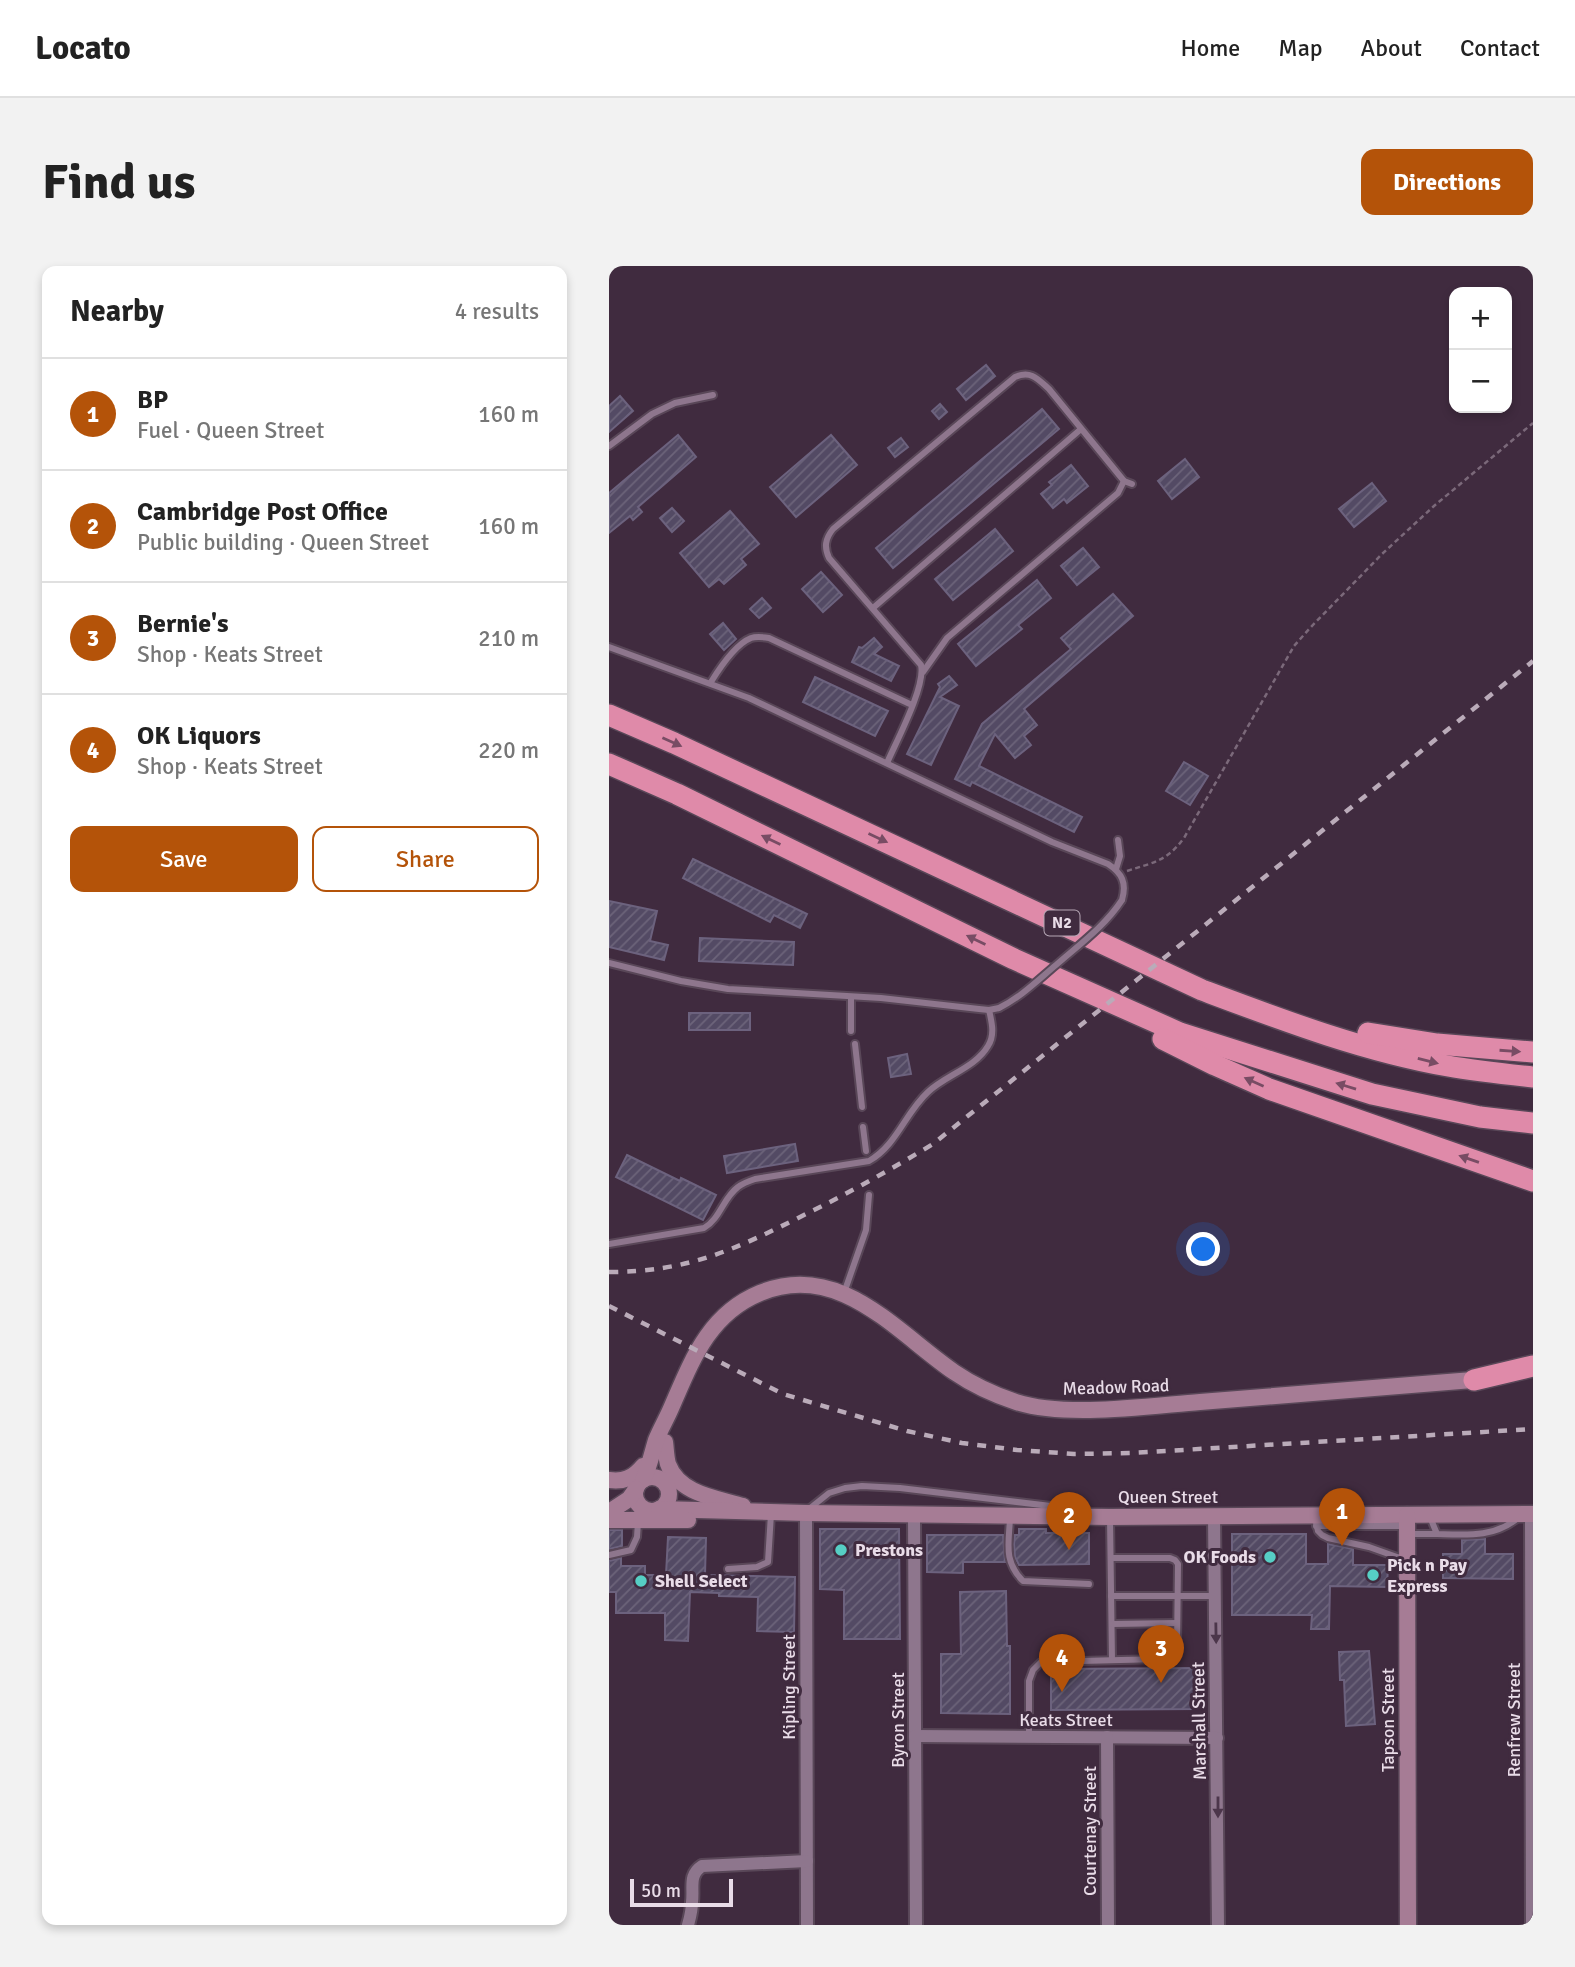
<!DOCTYPE html>
<html lang="en">
<head>
<meta charset="utf-8">
<style>
	body { margin:0; font-family:Signika,sans-serif; background:#f2f2f2; color:#222 }
	.controls { position:absolute; right:21px; top:21px; display:grid; overflow:hidden; border-radius:14px; box-shadow:0 4px 10px #0003 }
	.controls button { width:63px; height:63px; display:grid; place-items:center; padding:0; border:0; border-bottom:2px solid #e0e0e0; background:#fff; color:#222; font:35px sans-serif }
	.scale { position:absolute; left:21px; bottom:18px; width:103px; box-sizing:border-box; padding-left:7px; border:4px solid #e9dce8; border-top:0; font-size:19px; line-height:24px; white-space:nowrap; color:#e9dce8; -webkit-text-stroke:5px #402b3f; paint-order:stroke }
	.you { position:absolute; left:595px; top:984px; width:24px; height:24px; margin:-18px; border:5px solid #fff; border-radius:50%; background:#1a73e8; box-shadow:0 0 0 10px #1a73e833 }
	.badge { display:grid; place-items:center; width:46px; height:46px; border-radius:50%; background:#b45309; color:#fff; font-size:23px; font-weight:700 }
	.pin { position:absolute; translate:-50% -58px; filter:drop-shadow(0 2px 4px #0008) }
	.pin::after { content:''; position:absolute; top:37px; width:24px; height:21px; background:inherit; clip-path:polygon(0 0,100% 0,50% 100%) }
	.list { margin:0; padding:0; list-style:none }
	h2 { display:flex; justify-content:space-between; align-items:center; height:91px; margin:0; padding:0 28px; font-size:30px }
	h2 small { font-size:23px; font-weight:400; color:#767676 }
	.list li { display:grid; grid-template-columns:46px 1fr auto; gap:21px; align-items:center; box-sizing:border-box; height:112px; padding:0 28px; border-top:2px solid #e0e0e0 }
	.list b { display:block; font-size:26px; white-space:nowrap }
	.list p { margin:0; font-size:23px; white-space:nowrap; color:#767676 }
	.list em { font-size:23px; font-style:normal; color:#767676 }
	.actions { display:flex; gap:14px; padding:21px 28px }
	.actions a { flex:1; padding:16px 0; border:2px solid #b45309; border-radius:14px; text-align:center; font-size:24px; color:#b45309 }
	.actions .main { background:#b45309; color:#fff }
	.map { position:relative; flex:none; width:924px; height:1659px; overflow:hidden; border-radius:14px }
	header { display:flex; align-items:center; gap:42px; box-sizing:border-box; height:98px; padding:0 35px; background:#fff; border-bottom:2px solid #e0e0e0 }
	header strong { font-size:33px }
	nav { display:flex; gap:38px; margin-inline-start:auto; font-size:24px }
	.intro { display:flex; align-items:center; justify-content:space-between; box-sizing:border-box; height:168px; padding:0 42px }
	h1 { margin:0; font-size:49px }
	.button { padding:18px 32px; border-radius:14px; background:#b45309; color:#fff; font-size:24px; font-weight:700 }
	main { display:flex; gap:42px; padding:0 42px }
	aside { flex:1; background:#fff; border-radius:14px; box-shadow:0 4px 10px #0003 }
	.map>svg:first-child { display:block }
</style>
</head>
<body>
<header>
<strong>Locato</strong>
<nav><a>Home</a><a>Map</a><a>About</a><a>Contact</a></nav>
</header>
<div class="intro"><h1>Find us</h1><a class="button">Directions</a></div>
<main>
<aside>
<h2>Nearby<small>4 results</small></h2>
<ul class="list">
<li><span class="badge">1</span><div><b>BP</b><p>Fuel · Queen Street</p></div><em>160 m</em></li>
<li><span class="badge">2</span><div><b>Cambridge Post Office</b><p>Public building · Queen Street</p></div><em>160 m</em></li>
<li><span class="badge">3</span><div><b>Bernie's</b><p>Shop · Keats Street</p></div><em>210 m</em></li>
<li><span class="badge">4</span><div><b>OK Liquors</b><p>Shop · Keats Street</p></div><em>220 m</em></li>
</ul>
<div class="actions"><a class="main">Save</a><a>Share</a></div>
</aside>
<div class="map">
<svg width="924" height="1659" viewBox="0 0 924 1659">
	<defs>
		<pattern id="building-hatch" width="6" height="6" patternUnits="userSpaceOnUse" patternTransform="scale(1.75)"><rect width="6" height="6" fill="#534a64"/><path d="M-1 1l2-2M0 6l6-6M5 7l2-2" fill="none" stroke="#6c647a"/></pattern>
	</defs>
	<rect width="100%" height="100%" fill="#402b3f"/>
	<g fill="url(#building-hatch)" stroke="#6c627e" stroke-width="2">
		<path d="M377 99 386 110 357 134 348 123Z"/>
		<path d="M11 130 24 145 0 166V140Z"/>
		<path d="M331 138 338 146 330 153 323 145Z"/>
		<path d="M433 143 450 163 284 302 267 282Z"/>
		<path d="M69 169 87 191 29 241 33 246 24 254 21 250 0 267V227Z"/>
		<path d="M222 169 248 199 187 251 161 221Z"/>
		<path d="M292 172 299 181 286 191 279 182Z"/>
		<path d="M576 193 590 211 563 233 549 215Z"/>
		<path d="M462 199 479 220 458 237 455 233 444 242 432 228 443 219 440 216Z"/>
		<path d="M763 217 777 235 745 261 730 243Z"/>
		<path d="M63 242 75 255 63 266 51 252Z"/>
		<path d="M121 245 150 278 132 293 137 299 115 318 110 313 100 321 71 287Z"/>
		<path d="M386 263 404 285 344 334 326 313Z"/>
		<path d="M474 282 490 301 468 319 452 300Z"/>
		<path d="M212 306 233 329 214 346 193 323Z"/>
		<path d="M428 314 442 332 409 359 413 363 367 400 349 378Z"/>
		<path d="M504 328 524 350 415 443 428 459 415 470 422 479 406 492 386 468 370 500 473 551 465 566 363 516 361 520 346 513 373 458 462 383 452 372Z"/>
		<path d="M153 332 162 342 150 352 141 343Z"/>
		<path d="M114 357 127 373 115 384 101 368Z"/>
		<path d="M265 372 273 381 265 388 290 400 282 415 243 396 250 381 253 382Z"/>
		<path d="M340 410 348 419 331 431 350 440 322 499 298 488 331 421 329 418Z"/>
		<path d="M206 411 279 445 266 470 194 436Z"/>
		<path d="M575 496 599 510 581 539 557 525Z"/>
		<path d="M84 593 198 648 191 662 165 649 161 656 74 612Z"/>
		<path d="M0 635 48 645 41 675 59 679 55 694 0 681Z"/>
		<path d="M91 672 185 676 184 699 90 695Z"/>
		<rect x="80" y="747" width="61" height="17"/>
		<path d="M298 788 302 808 282 811 279 792Z"/>
		<path d="M186 878 189 895 118 907 115 890Z"/>
		<path d="M18 889 71 915 72 912 107 929 94 954 7 911Z"/>
		<path d="M211 1263H290L291 1373H235V1324L211 1323Z"/>
		<path d="M410 1263H437V1267H480V1298L410 1299 406 1291 405 1278 406 1269H410Z"/>
		<path d="M0 1264H13V1280L0 1283Z"/>
		<path d="M623 1268H697V1298H719V1278L744 1283V1299H779L778 1321 721 1320 720 1363H702L703 1349H623Z"/>
		<path d="M318 1269H394L396 1296H354V1307L318 1306Z"/>
		<path d="M59 1271 97 1272 96 1309 186 1311 185 1366 148 1365 149 1331 110 1330V1327L81 1326 79 1375 56 1374V1347H7V1326H0V1295L12 1292V1300H36V1309H57Z"/>
		<path d="M876 1273V1288H904V1313L834 1312V1288H853V1274Z"/>
		<path d="M397 1325 398 1380H401V1448L332 1447V1388H352L351 1326Z"/>
		<path d="M760 1385 766 1458 737 1460 735 1414H731L730 1386Z"/>
		<path d="M589 1402V1443L442 1444V1403Z"/>
	</g>
	<g fill="none" stroke-linecap="round" stroke-linejoin="round">
		<defs>
			<g id="lane">
				<path d="M0 180 43 148 66 137 104 129"/>
				<path d="M264 342 472 163"/>
				<path d="M0 381 140 432 443 576 499 598C513 607 518 617 513 634"/>
				<path d="M314 406 338 372 509 227 515 215"/>
				<path d="M102 416C110 403 127 378 142 372 148 370 154 371 160 372L303 439"/>
				<path d="M278 497C287 476 317 420 312 399L220 292C215 281 216 273 224 263L406 111C422 104 429 113 440 123L515 215 523 218"/>
				<path d="M507 603 511 590 509 574"/>
				<path d="M0 697 72 715 119 723 272 732 370 743 380 744 390 742"/>
				<path d="M242 731V765"/>
				<path d="M246 778 253 841"/>
				<path d="M254 861 257 885"/>
				<path d="M0 978 95 962C111 953 114 932 129 921 134 917 140 915 146 913L260 895C288 879 296 847 319 826 337 809 366 802 379 780 386 769 383 757 380 744"/>
				<path d="M235 1027 257 964 260 929"/>
				<path d="M200 1243 220 1227 236 1222 253 1220 291 1222 475 1244"/>
				<path d="M821 1251 828 1268C857 1269 886 1272 910 1251"/>
				<path d="M401 1252C400 1277 394 1295 414 1315L480 1318"/>
				<path d="M501 1252 503 1394"/>
				<path d="M706 1252 709 1265 713 1269 719 1272 760 1281 788 1291 798 1292"/>
				<path d="M707 1260H796"/>
				<path d="M798 1268H828"/>
				<path d="M0 1289 22 1284 28 1271 29 1256"/>
				<path d="M119 1303 148 1301 159 1296 162 1248"/>
				<path d="M502 1330H605"/>
				<path d="M503 1358 568 1357"/>
				<path d="M420 1471V1415L424 1404 432 1396 552 1393 563 1392 567 1387 568 1381 569 1298 566 1294 561 1292H502"/>
			</g>
			<g id="street">
				<path d="M197 1247 198 1659"/>
				<path d="M305 1249 307 1659"/>
				<path d="M922 1249 923 1659"/>
				<path d="M605 1250 609 1659"/>
				<path d="M306 1470 608 1472"/>
				<path d="M498 1471 499 1659"/>
				<path d="M79 1659C81 1652 83 1644 83 1636 85 1622 79 1609 93 1600L198 1595"/>
			</g>
			<g id="secondary">
				<path d="M56 1176C57 1183 57 1191 59 1198 70 1228 107 1232 134 1240"/>
				<circle cx="43" cy="1228" r="17"/>
				<path d="M0 1214C15 1216 24 1212 34 1200"/>
				<path d="M34 1214C40 1202 43 1187 47 1174 52 1162 58 1152 63 1140 83 1094 100 1048 151 1027 230 994 287 1066 345 1106 364 1119 386 1129 407 1136 457 1152 539 1140 591 1136 686 1129 781 1121 876 1113"/>
				<path d="M50 1243 197 1247 501 1251 924 1248"/>
				<path d="M0 1246 20 1233 27 1223"/>
				<path d="M798 1249 799 1659"/>
				<path d="M0 1254H79"/>
			</g>
			<g id="highway">
				<path d="M0 449 65 477 593 724C673 754 754 785 839 800 867 805 896 808 924 811"/>
				<path d="M0 498 68 528 405 693 571 767 763 828 871 851 924 857"/>
				<path d="M759 767 828 778 924 786"/>
				<path d="M554 773 606 799 660 823 924 915"/>
				<path d="M865 1114 924 1100"/>
			</g>
		</defs>
		<use href="#lane" stroke="#594758" stroke-width="10"/>
		<use href="#street" stroke="#594758" stroke-width="16"/>
		<use href="#secondary" stroke="#594758" stroke-width="19"/>
		<use href="#highway" stroke="#594758" stroke-width="24"/>
		<path stroke="#7b697a" stroke-width="2.5" stroke-dasharray="5 3.5" stroke-linecap="butt" d="M518 605C545 596 557 596 575 572L685 380 701 362 773 288 825 240 924 157"/>
		<use href="#lane" stroke="#8e768d" stroke-width="6"/>
		<use href="#street" stroke="#8e768d" stroke-width="12"/>
		<use href="#secondary" stroke="#a67c95" stroke-width="16"/>
		<use href="#highway" stroke="#df8aa9" stroke-width="21"/>
		<g stroke="#baabb9" stroke-width="4.5" stroke-dasharray="9 9" stroke-linecap="butt">
			<path d="M0 1006C78 1006 125 984 193 950 238 928 281 904 324 878L924 395"/>
			<path d="M0 1040 174 1128 298 1165 353 1177 408 1184 465 1188 523 1187 924 1163"/>
		</g>
		<defs>
			<path id="lane-bridge" d="M390 742C412 731 429 714 447 699 471 678 496 660 513 634"/>
		</defs>
		<use href="#lane-bridge" stroke="#594758" stroke-width="10" stroke-linecap="butt"/>
		<use href="#lane-bridge" stroke="#8e768d" stroke-width="6"/>
	</g>
	<defs><path id="oneway-solid" d="M-6-.8H1V-3.2L6.5 0L1 3.2V.8H-6Z" transform="scale(1.75)"/></defs>
	<g fill="#784c64">
		<use href="#oneway-solid" transform="translate(63 476) rotate(24)"/>
		<use href="#oneway-solid" transform="translate(269 572) rotate(25)"/>
		<use href="#oneway-solid" transform="translate(162 574) rotate(-154)"/>
		<use href="#oneway-solid" transform="translate(367 674) rotate(-154)"/>
		<use href="#oneway-solid" transform="translate(901 785) rotate(4)"/>
		<use href="#oneway-solid" transform="translate(819 795) rotate(14)"/>
		<use href="#oneway-solid" transform="translate(645 816) rotate(-156)"/>
		<use href="#oneway-solid" transform="translate(737 820) rotate(-163)"/>
		<use href="#oneway-solid" transform="translate(860 893) rotate(-161)"/>
	</g>
	<g fill="#4c364b">
		<use href="#oneway-solid" transform="translate(607 1367) rotate(89)"/>
		<use href="#oneway-solid" transform="translate(609 1541) rotate(90)"/>
	</g>
	<g fill="#56cec4" stroke="#402b3f" stroke-width="2.5">
		<circle cx="232" cy="1284" r="7"/>
		<circle cx="661" cy="1291" r="7"/>
		<circle cx="764" cy="1309" r="7"/>
		<circle cx="32" cy="1315" r="7"/>
	</g>
	<g text-anchor="middle" dominant-baseline="central" stroke-width="6" stroke-linejoin="round" paint-order="stroke">
		<rect fill="#402b3f" stroke="#b6a7b5" stroke-width="2" x="435.5" y="644.5" width="35" height="25" rx="5"/>
		<g font-size="16" font-weight="bold" fill="#e9dce8">
			<text x="453" y="657">N2</text>
		</g>
		<g font-size="18" fill="#e9dce8" stroke="#402b3f">
			<text transform="translate(507 1121) rotate(-2)">Meadow Road</text>
			<text x="559" y="1231">Queen Street</text>
			<text transform="translate(180 1421) rotate(-90)">Kipling Street</text>
			<text transform="translate(289 1454) rotate(-90)">Byron Street</text>
			<text x="457" y="1454">Keats Street</text>
			<text transform="translate(779 1454) rotate(-90)">Tapson Street</text>
			<text transform="translate(905 1454) rotate(-90)">Renfrew Street</text>
			<text transform="translate(590 1455) rotate(-91)">Marshall Street</text>
			<text transform="translate(481 1565) rotate(-90)">Courtenay Street</text>
		</g>
		<g font-size="18" font-weight="bold" fill="#e9dce8" stroke="#402b3f" text-anchor="start">
			<text x="246" y="1284">Prestons</text>
			<text x="647" y="1291" text-anchor="end">OK Foods</text>
			<text x="778" y="1299">Pick n Pay<tspan x="778" dy="21">Express</tspan></text>
			<text x="46" y="1315">Shell Select</text>
		</g>
	</g>
</svg>
<div class="controls">
<button>+</button>
<button>−</button>
</div>
<div class="scale">50 m</div>
<div class="you"></div>
<div class="pin badge" style="left:733px;top:1280px">1</div>
<div class="pin badge" style="left:460px;top:1284px">2</div>
<div class="pin badge" style="left:552px;top:1417px">3</div>
<div class="pin badge" style="left:453px;top:1426px">4</div>
</div>
</main>
</body>
</html>
